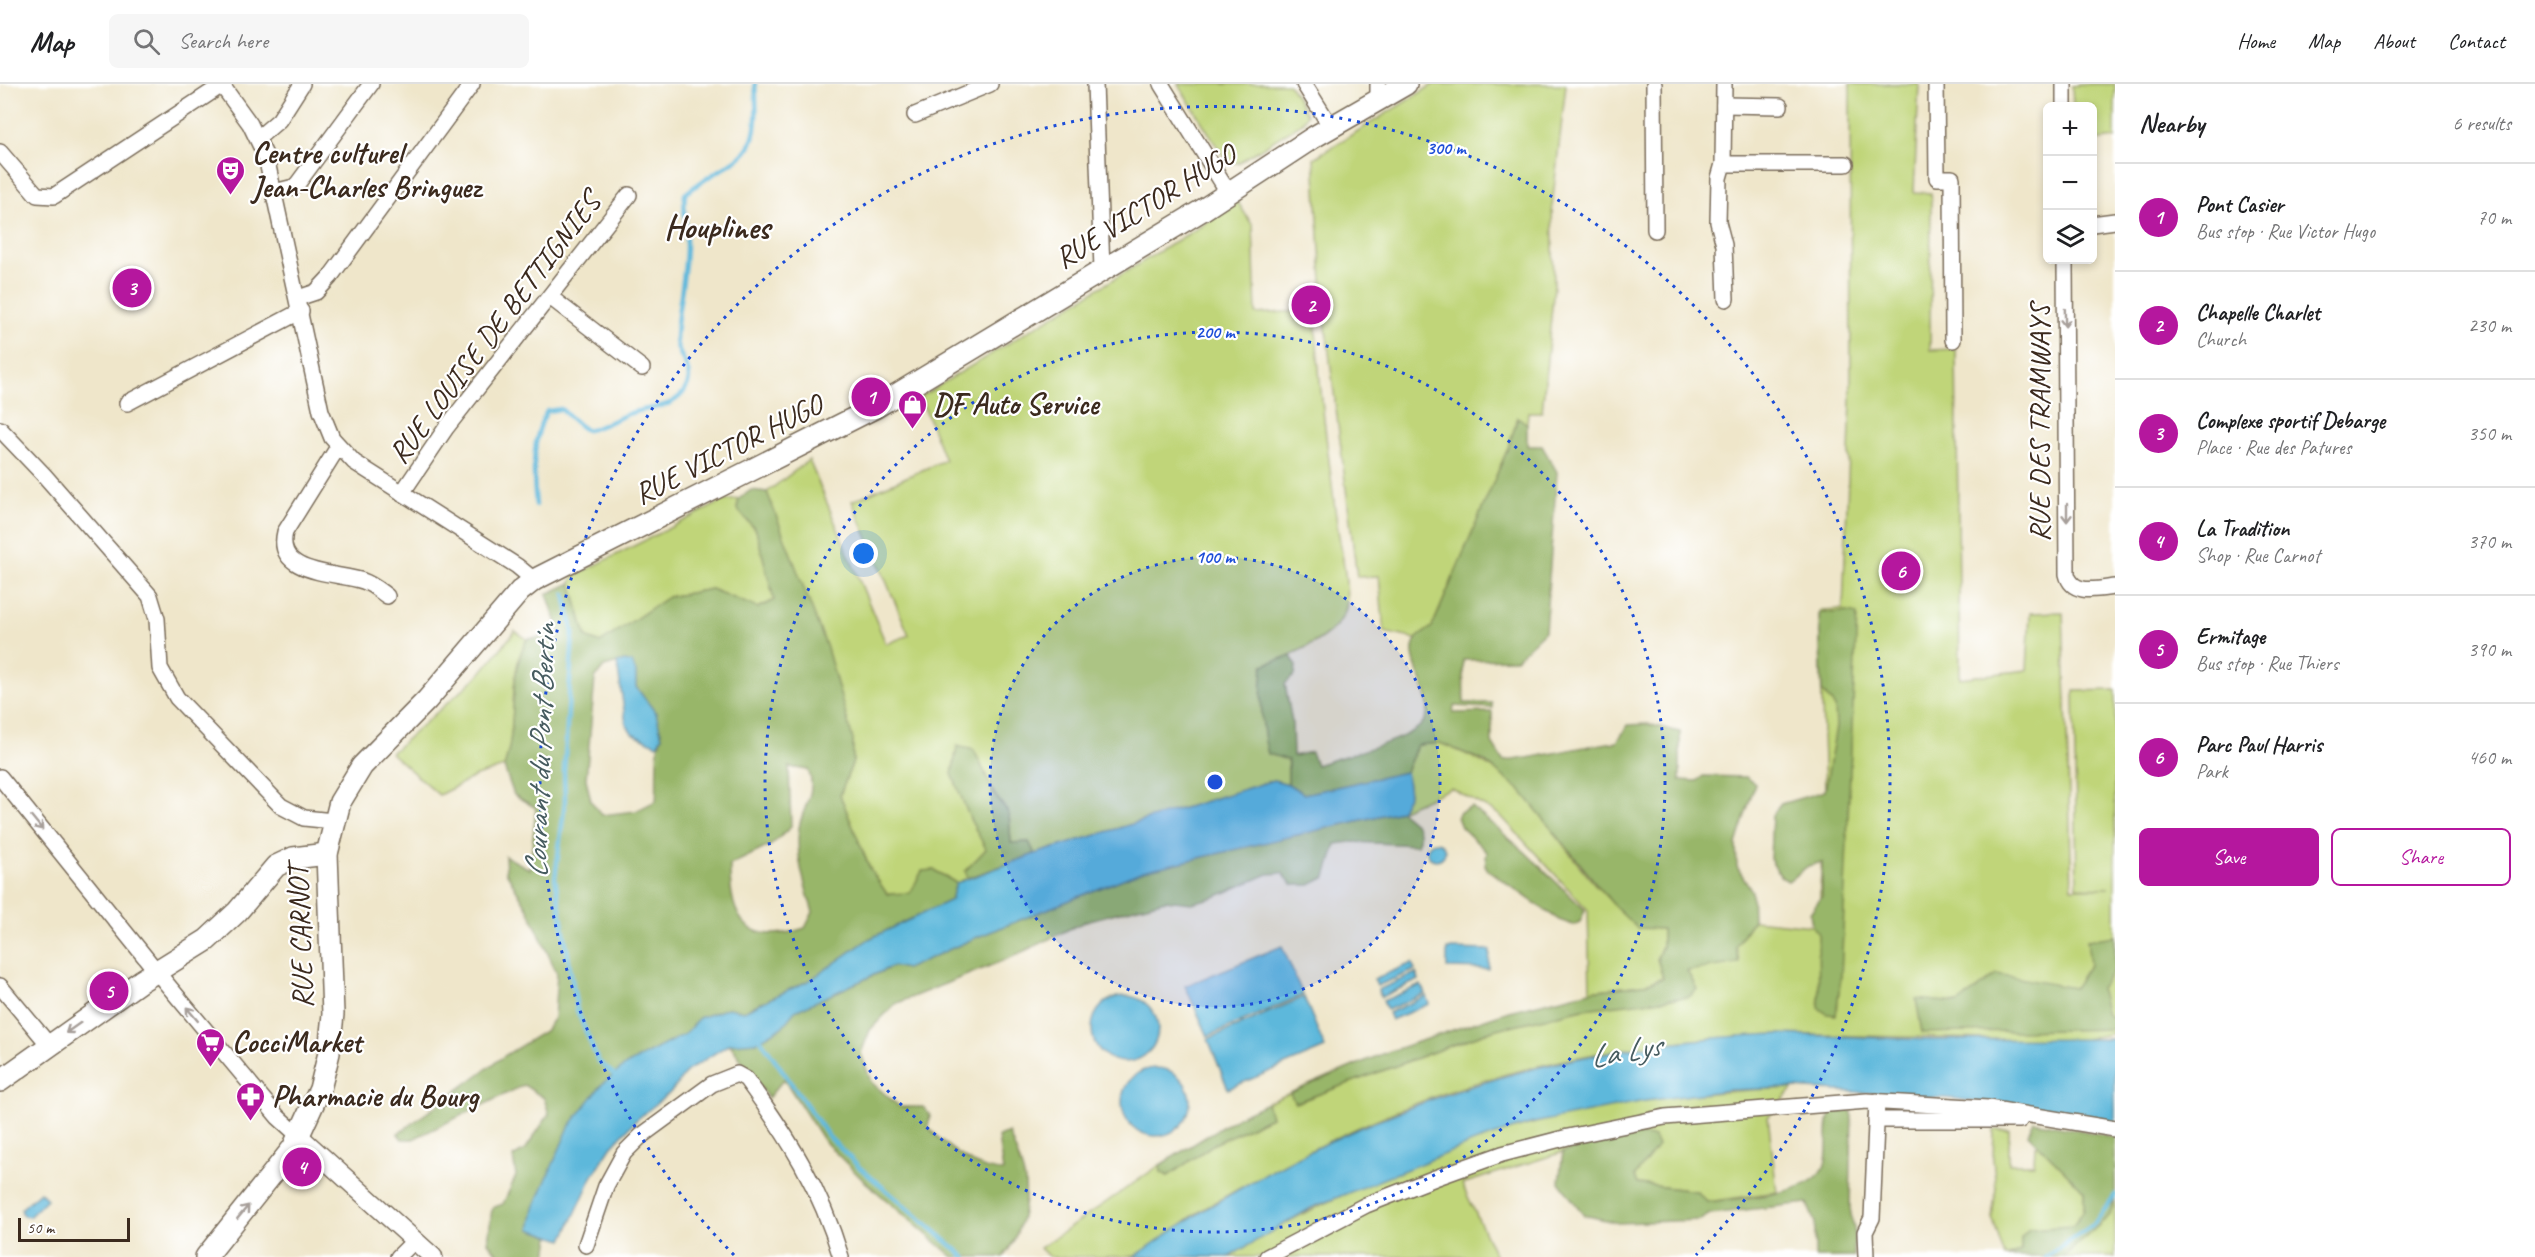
<!DOCTYPE html>
<html lang="en">
<head>
<meta charset="utf-8">
<style>
	body { margin:0; font-family:Caveat,sans-serif; background:#f6f6f6; color:#202124 }
	.controls { position:absolute; right:18px; top:18px; display:grid; overflow:hidden; border-radius:9px; box-shadow:0 3px 9px #0003 }
	.controls button { width:54px; height:54px; display:grid; place-items:center; padding:0; border:0; border-bottom:2px solid #e0e0e0; background:#fff; color:#202124; font:30px sans-serif }
	.scale { position:absolute; left:18px; bottom:15px; width:112px; box-sizing:border-box; padding-left:6px; border:3px solid #3b2a1e; border-top:0; font-size:16px; line-height:21px; white-space:nowrap; color:#3b2a1e; -webkit-text-stroke:4px #fff; paint-order:stroke }
	.you { position:absolute; left:864px; top:470px; width:21px; height:21px; margin:-15px; border:4px solid #fff; border-radius:50%; background:#1a73e8; box-shadow:0 0 0 9px #1a73e833 }
	.badge { display:grid; place-items:center; width:39px; height:39px; border-radius:50%; background:#b5179e; color:#fff; font-size:20px; font-weight:700 }
	.pin { position:absolute; translate:-50% -50%; border:3px solid #fff; box-shadow:0 2px 6px #0006 }
	.list { margin:0; padding:0; list-style:none }
	h2 { display:flex; justify-content:space-between; align-items:center; height:78px; margin:0; padding:0 24px; font-size:26px }
	h2 small { font-size:20px; font-weight:400; color:#757577 }
	.list li { display:grid; grid-template-columns:39px 1fr auto; gap:18px; align-items:center; box-sizing:border-box; height:108px; padding:0 24px; border-top:2px solid #e0e0e0 }
	.list b { display:block; font-size:22px; white-space:nowrap }
	.list p { margin:0; font-size:20px; white-space:nowrap; color:#757577 }
	.list em { font-size:20px; font-style:normal; color:#757577 }
	.actions { display:flex; gap:12px; padding:18px 24px }
	.actions a { flex:1; padding:14px 0; border:2px solid #b5179e; border-radius:9px; text-align:center; font-size:21px; color:#b5179e }
	.actions .main { background:#b5179e; color:#fff }
	.icon { flex:none; width:33px; height:33px; fill:none; stroke:currentColor; stroke-width:2; stroke-linecap:round; stroke-linejoin:round }
	.map { position:relative; flex:none; width:2115px; height:1173px; overflow:hidden }
	header { display:flex; align-items:center; gap:36px; box-sizing:border-box; height:84px; padding:0 30px; background:#fff; border-bottom:2px solid #e0e0e0 }
	header strong { font-size:28px }
	nav { display:flex; gap:33px; margin-inline-start:auto; font-size:21px }
	.search { width:420px; height:54px; background:#f6f6f6; display:flex; align-items:center; gap:15px; box-sizing:border-box; padding:0 21px; border-radius:9px; color:#757577; font-size:22px }
	main { display:flex }
	aside { flex:1; background:#fff }
	.map>svg:first-child { display:block }
</style>
</head>
<body>
<header>
<strong>Map</strong>
<div class="search"><svg class="icon" aria-label="search" viewBox="0 0 24 24"><circle cx="10" cy="10" r="6"/><path d="M15 15l6 6"/></svg>Search here</div>
<nav><a>Home</a><a>Map</a><a>About</a><a>Contact</a></nav>
</header>
<main>
<div class="map">
<svg width="2115" height="1173" viewBox="0 0 2115 1173">
	<rect width="100%" height="100%" fill="#fff"/>
	<filter id="ink" filterUnits="userSpaceOnUse"><feTurbulence type="fractalNoise" baseFrequency=".0167" numOctaves="2"/><feDisplacementMap in="SourceGraphic" scale="12" xChannelSelector="R" yChannelSelector="G"/><feConvolveMatrix kernelMatrix="1 2 1 2 8 2 1 2 1" color-interpolation-filters="sRGB"/></filter>
	<filter id="wash" filterUnits="userSpaceOnUse"><feTurbulence type="fractalNoise" baseFrequency=".008" numOctaves="4" result="noise"/><feDisplacementMap in="SourceGraphic" scale="24" xChannelSelector="R" yChannelSelector="G"/><feGaussianBlur stdDeviation="1.35" result="paint"/><feColorMatrix in="noise" values="0 0 0 0 0 0 0 0 0 0 0 0 0 0 0 0 0 1.4 0 .05"/><feComposite in="paint" operator="in"/></filter>
	<g filter="url(#wash)">
		<rect width="100%" height="100%" fill="#efe6ca"/>
		<g fill="#c0d579" stroke="#7e804c" stroke-width="1.5">
			<path d="M1178 0H1289L1307 30 1302 39 1238 79 1227 78Z"/>
			<path d="M1434 0H1566L1552 123 1554 202 1542 328H1528L1527 340 1518 334 1508 364 1432 543 1416 555 1384 548 1379 492 1357 493 1324 228 1314 74Z"/>
			<path d="M1850 0H1919L1914 108 1931 109 1930 266 1956 265 1960 594 2027 586 2030 529 2063 528 2072 804H2109L2077 803 2074 607 2115 606V949L2076 957 1777 950C1653 955 1526 977 1409 1022 1338 1050 1268 1087 1202 1126 1181 1138 1156 1163 1135 1172 1123 1173 1066 1173 1049 1173L1040 1164 1160 1081 1161 1088 1168 1092 1214 1060 1271 1033 1267 1019 1290 1009 1295 1019 1493 946 1583 925 1686 887 1736 862 1753 836 1812 842 1818 847 1825 707 1819 529 1821 526 1843 525 1851 317Z"/>
			<path d="M2089 0H2115V54L2093 57 2092 22H2073L2072 2Z"/>
			<path d="M1237 117 1253 142 1256 230 1315 226C1318 297 1328 369 1337 440 1340 460 1351 510 1345 527 1336 554 1288 573 1263 581L1288 676V700L1274 696 1035 770 1029 758 1011 759 1009 730 995 711 974 667 970 735 987 765 966 787 968 794 956 799 934 786 910 810H887L870 785 840 711 853 677 767 408 809 376 886 560 909 551 852 417 945 376 920 313 1201 142Z"/>
			<path d="M739 415 737 425 756 446 775 516 758 524 711 505 668 513 600 559 586 553 571 499 574 492 723 417Z"/>
			<path d="M515 547 527 555C505 595 520 640 504 683L476 692 439 711 391 669 480 590Z"/>
			<path d="M1440 659C1470 671 1499 684 1522 708 1554 742 1614 847 1662 845V862L1657 874 1663 894 1642 901 1590 907 1588 826 1500 731 1451 704 1400 727 1409 710 1406 688 1417 661Z"/>
			<path d="M1793 1004 1768 1033 1777 1108 1707 1118 1696 1107 1638 1100 1635 1092 1632 1051 1563 1068 1462 1100 1496 1173H1229C1275 1142 1324 1119 1374 1097 1425 1075 1478 1054 1532 1040 1614 1017 1708 1007 1793 1004Z"/>
			<path d="M1994 1046H2009V1080H2034L2035 1062H2040L2084 1107V1126L2073 1142 2021 1154V1167L2007 1173H2005L1992 1133 1996 1104 1993 1075Z"/>
			<path d="M2115 1110V1173H2063L2110 1131Z"/>
		</g>
		<g fill="#98b669" stroke="#6a7044" stroke-width="1.5" fill-rule="evenodd">
			<path d="M1518 333 1527 340V362H1542L1557 388 1545 547 1516 575 1463 576 1464 619H1492V624L1454 622 1453 629 1492 628V659L1503 677C1542 674 1578 662 1617 658L1628 641 1648 640 1680 648V696L1697 697 1703 692 1746 693 1755 700 1736 760 1737 783 1752 807 1753 836 1736 862 1739 879 1687 887 1697 905 1689 913 1583 925 1493 946 1295 1019 1290 1009 1382 970 1509 927 1590 907 1642 901 1663 894 1657 874 1662 862V845L1637 844 1616 824 1521 707 1484 677 1440 659 1417 661 1406 688 1304 710 1288 700V676L1268 670C1260 640 1260 612 1263 581L1291 572 1296 582 1295 591 1285 600 1292 638 1293 672 1311 668 1316 681C1338 673 1405 657 1420 642 1446 617 1399 576 1417 554 1421 550 1428 546 1432 543L1508 364Z"/>
			<path d="M751 406 767 408 827 564 853 656V677L840 711 870 785 887 810 910 809 922 787 934 786 956 799 951 816 869 855 810 896 743 927 728 924 699 934 685 950 626 981 530 1145 550 1152 547 1173H500L488 1158 492 1124 503 1120 516 1092 513 1073 525 1066 549 1030 544 1014 524 1001 413 1055H402L398 1050 504 972 545 947 554 934 557 890 528 825 506 788 505 772 530 785 536 724 514 711 504 683C519 640 506 595 527 555L561 551 547 510 571 499 586 553 600 559 668 513 711 505 758 524 774 516 756 446 737 425 739 415ZM625 577 636 588V603L656 629 662 653C654 666 658 700 656 717L636 727 602 731 591 717 586 695 595 594 604 583ZM789 683 808 686C818 707 802 724 799 744 795 771 805 802 813 828L805 844C747 863 729 836 730 781L771 761 791 743Z"/>
			<path d="M1848 528 1857 530 1841 893 1836 931 1827 930 1819 924 1818 848 1812 842 1810 829 1822 812V778L1808 782 1788 797 1781 793 1770 775 1772 731 1781 720 1825 707 1836 643 1835 623 1822 607 1819 529Z"/>
			<path d="M957 662 974 666 995 711 1009 730 1011 759 1029 758 1035 770 968 794 965 787 986 765 970 735 952 690Z"/>
			<path d="M1472 723 1524 767 1585 826 1580 838 1573 841 1559 836 1488 786 1485 781 1487 768 1461 743 1457 733 1460 728Z"/>
			<path d="M1400 727C1412 737 1425 744 1417 761L1351 758 1336 760 1326 793 1310 801H1293L1282 789 1268 790 1215 813 1192 819 1165 816 1086 837 1012 873 895 920 870 946 861 969 871 998 900 1023H923L930 1031 928 1043C947 1063 975 1087 1003 1087L998 1053 1009 1049C1014 1064 1023 1082 1025 1098 1027 1123 1019 1154 1003 1173H953L863 1096 823 1056 784 995 768 1014 729 959 757 958 782 943 795 927 894 882 906 885 975 854 1143 787Z"/>
			<path d="M2115 852V885L2100 904 2107 931 2115 934V945L1922 949 1916 915 1958 919 1997 890 2074 904 2090 880 2087 856Z"/>
			<path d="M1267 1019 1271 1033 1214 1060 1168 1092 1161 1088 1160 1081 1238 1033Z"/>
			<path d="M1852 1027 1850 1125 1854 1145V1173H1815V1139L1807 1119 1710 1130 1700 1136 1618 1139 1584 1131 1559 1098 1563 1068 1632 1051 1654 1053 1658 1062 1635 1092 1638 1100 1696 1107 1707 1118C1736 1114 1811 1113 1824 1083 1831 1068 1823 1046 1831 1028Z"/>
			<path d="M2034 1037 2115 1053V1110L2110 1131 2063 1173H2007L2021 1167V1154L2029 1145 2073 1142 2084 1126V1107L2028 1050Z"/>
		</g>
		<g fill="#5db8db" stroke="#4c717c" stroke-width="1.5">
			<path d="M625 577 632 579 636 588V603L656 629 662 653 657 661 632 649 626 640 617 579Z"/>
			<path d="M1406 688 1409 710 1400 727 1143 787 975 854 906 885 893 882 795 927 782 943 757 958 729 960 687 987 672 1007 635 1037 611 1063 592 1093 563 1156 530 1145 534 1124 569 1043 602 1000 626 981 685 950 699 934 728 924 744 927 810 896 869 855 951 816 956 799 1035 770 1274 696 1288 700 1304 710Z"/>
			<circle cx="1436" cy="767" r="9"/>
			<path d="M1282 862 1303 911 1208 952 1185 902Z"/>
			<path d="M1447 865 1490 866 1489 885 1447 884Z"/>
			<path d="M1412 879 1415 886 1377 902 1374 895Z"/>
			<path d="M1416 889 1419 896 1381 913 1378 906Z"/>
			<path d="M1421 901 1425 910 1387 926 1383 917Z"/>
			<path d="M1426 912 1429 920 1391 936 1388 929Z"/>
			<circle cx="1125" cy="945" r="33"/>
			<path d="M1304 913 1325 964 1228 1005 1208 955Z"/>
			<path d="M1777 950 1932 956 2115 955V1040L1957 1015 1793 1004 1730 1006 1645 1017 1533 1039 1477 1057 1311 1124 1229 1173H1134C1326 1035 1541 959 1777 950Z"/>
			<circle cx="1156" cy="1018" r="34"/>
			<path d="M40 1108 47 1115 29 1133 23 1132 21 1125Z"/>
		</g>
		<g fill="none" stroke-linecap="round" stroke-linejoin="round">
			<g stroke="#5db8db" stroke-width="4.5">
				<path d="M536 421C533 391 531 354 547 327L561 325C568 331 578 342 586 346 591 348 620 333 628 330 649 322 676 326 687 302 695 285 676 272 676 255 677 222 687 189 686 155 686 139 683 126 685 110 738 67 763 84 755 0"/>
				<path d="M565 510 573 549 564 688 565 718 555 794 577 926 598 977 618 994"/>
				<path d="M759 953 829 1053 859 1083 965 1173"/>
				<path d="M2046 1173 2094 1140 2115 1111"/>
			</g>
		</g>
	</g>
	<g filter="url(#ink)">
		<g fill="none" stroke-linecap="round" stroke-linejoin="round">
			<defs>
				<g id="minor">
					<path d="M221 0 250 40 266 73 321 327 332 354 354 378 517 482 534 496"/>
					<path d="M1095 0 1102 185"/>
					<path d="M1161 0 1228 108"/>
					<path d="M1304 0 1331 43"/>
					<path d="M1654 0 1655 146"/>
					<path d="M1724 0 1723 80 1719 94 1718 138 1724 161 1726 215"/>
					<path d="M1936 0 1937 94H1952L1953 256"/>
					<path d="M2064 0V22"/>
					<path d="M1378 16V0"/>
					<path d="M1724 21 1780 22"/>
					<path d="M915 31 990 0"/>
					<path d="M258 54 279 36 302 0"/>
					<path d="M0 68 37 111 54 112 222 1"/>
					<path d="M1723 80H1846"/>
					<path d="M274 108 294 103 298 99 371 0"/>
					<path d="M2092 140 2115 137"/>
					<path d="M2065 176 2067 490C2072 512 2098 505 2115 503"/>
					<path d="M550 213 642 284"/>
					<path d="M298 214 316 208 330 193 472 0"/>
					<path d="M127 319 301 227"/>
					<path d="M0 345 44 391 150 512 157 535 160 584 177 614 281 722 304 734 333 737"/>
					<path d="M338 363 285 448C274 492 339 488 363 497 372 500 380 507 387 512"/>
					<path d="M402 409 446 344 629 111"/>
					<path d="M0 693 166 899 278 1033 300 1053"/>
					<path d="M0 902 49 961"/>
					<path d="M1876 1036H2020"/>
					<path d="M586 1161 606 1102 624 1069 641 1052 712 1000 737 990 746 995C789 1054 820 1103 841 1173"/>
					<path d="M398 1173 413 1158"/>
					<path d="M1267 1173 1366 1121 1435 1094 1502 1070 1568 1053 1665 1033 1867 1017 1988 1024 2115 1045"/>
					<path d="M1866 1173 1865 1148 1872 1134 1877 1017"/>
				</g>
				<path id="tertiary" d="M300 1053 433 1173"/>
				<g id="secondary">
					<path d="M0 997 141 897 207 856 237 828 276 782 293 774 327 770"/>
					<path d="M206 1173 293 1064 320 1005 329 969 333 930 327 770 340 718 362 682 427 616 520 507 534 496 876 323 1204 125 1314 53 1406 0"/>
				</g>
			</defs>
			<use href="#minor" stroke="#7a6c5a" stroke-width="18"/>
			<use href="#tertiary" stroke="#7a6c5a" stroke-width="21"/>
			<use href="#secondary" stroke="#7a6c5a" stroke-width="24"/>
			<use href="#minor" stroke="#fff" stroke-width="15"/>
			<use href="#tertiary" stroke="#fff" stroke-width="18"/>
			<use href="#secondary" stroke="#fff" stroke-width="21"/>
		</g>
		<defs><path id="oneway-shaft" d="M-6 0H5M1.5-3L5.5 0L1.5 3" fill="none" stroke-width="1.6" stroke-linecap="round" stroke-linejoin="round" transform="scale(1.5)"/></defs>
		<g stroke="#a79f9a">
			<use href="#oneway-shaft" transform="translate(2065 234) rotate(89)"/>
			<use href="#oneway-shaft" transform="translate(2067 429) rotate(90)"/>
			<use href="#oneway-shaft" transform="translate(37 739) rotate(51)"/>
			<use href="#oneway-shaft" transform="translate(192 930) rotate(-130)"/>
			<use href="#oneway-shaft" transform="translate(73 944) rotate(145)"/>
			<use href="#oneway-shaft" transform="translate(243 1128) rotate(-50)"/>
		</g>
	</g>
	<circle cx="1215" cy="698" r="225" fill="#1d4ed8" fill-opacity=".12"/>
	<g fill="none" stroke="#1d4ed8" stroke-width="3" stroke-dasharray="3 6">
		<circle cx="1215" cy="698" r="225"/>
		<circle cx="1215" cy="698" r="450"/>
		<path d="M734 1171A675 675 0 1 1 1696 1171"/>
	</g>
	<defs>
		<symbol id="theatre-pin" viewBox="-11 -11 22 30"><path d="M0 17L-7.5 6A9.5 9.5 0 1 1 7.5 6Z" fill="#b5179e" stroke="#fff"/><path d="M-5-5.5Q0-4 5-5.5V0Q5 5 0 6Q-5 5-5 0ZM-3.3-2.5H-1v1.5H-3.3ZM1-2.5H3.3v1.5H1ZM-2.8 1Q0 5.5 2.8 1Z" fill="#fff"/></symbol>
		<symbol id="shop-pin" viewBox="-11 -11 22 30"><path d="M0 17L-7.5 6A9.5 9.5 0 1 1 7.5 6Z" fill="#b5179e" stroke="#fff"/><path d="M-5-2.5h2.3a2.7 3.5 0 0 1 5.4 0H5L5.5 6h-11ZM-1.5-2.5h3a1.5 2.3 0 0 0-3 0Z" fill="#fff"/></symbol>
		<symbol id="supermarket-pin" viewBox="-11 -11 22 30"><path d="M0 17L-7.5 6A9.5 9.5 0 1 1 7.5 6Z" fill="#b5179e" stroke="#fff"/><path d="M-6-5.5h2.5l.6 2H6L4.5 2H-2.5L-4.4-4H-6ZM-1.5 3.2a1.3 1.3 0 1 0 .1 0ZM3 3.2a1.3 1.3 0 1 0 .1 0Z" fill="#fff"/></symbol>
		<symbol id="pharmacy-pin" viewBox="-11 -11 22 30"><path d="M0 17L-7.5 6A9.5 9.5 0 1 1 7.5 6Z" fill="#b5179e" stroke="#fff"/><path d="M-2-6h4v4h4v4h-4v4h-4v-4h-4v-4h4Z" fill="#fff"/></symbol>
	</defs>
	<g fill-rule="evenodd">
		<use href="#theatre-pin" x="214" y="70" width="33" height="45"/>
		<use href="#shop-pin" x="896" y="304" width="33" height="45"/>
		<use href="#supermarket-pin" x="194" y="942" width="33" height="45"/>
		<use href="#pharmacy-pin" x="234" y="996" width="33" height="45"/>
	</g>
	<g text-anchor="middle" dominant-baseline="central" stroke-width="4.5" stroke-linejoin="round" paint-order="stroke">
		<g font-size="30" font-weight="bold" fill="#3b2a1e" stroke="#fff" text-anchor="start">
			<text x="252" y="69">Centre culturel<tspan x="252" dy="34">Jean-Charles Bringuez</tspan></text>
			<text x="933" y="320">DF Auto Service</text>
			<text x="232" y="958">CocciMarket</text>
			<text x="272" y="1012">Pharmacie du Bourg</text>
		</g>
		<g font-size="30" fill="#3b2a1e" stroke="#fff">
			<text transform="translate(1145 122) rotate(-32)">RUE VICTOR HUGO</text>
			<text transform="translate(494 244) rotate(-53)">RUE LOUISE DE BETTIGNIES</text>
			<text transform="translate(2039 339) rotate(-90)">RUE DES TRAMWAYS</text>
			<text transform="translate(728 365) rotate(-27)">RUE VICTOR HUGO</text>
			<text transform="translate(300 853) rotate(-92)">RUE CARNOT</text>
		</g>
		<g font-size="32" font-style="italic" fill="#475c60" stroke="#fff">
			<text transform="translate(540 667) rotate(-88)">Courant du Pont Bertin</text>
			<text transform="translate(1625 967) rotate(-10)">La Lys</text>
		</g>
		<g font-size="33" font-weight="bold" fill="#3b2a1e" stroke="#fff">
			<text x="717" y="143">Houplines</text>
		</g>
	</g>
	<circle cx="1215" cy="698" r="9" fill="#1d4ed8" stroke="#fff" stroke-width="3"/>
	<g font-size="18" text-anchor="middle" font-weight="bold" fill="#1d4ed8" stroke="#fff" stroke-width="4.5" stroke-linejoin="round" paint-order="stroke">
		<text x="1446" y="70">300 m</text>
		<text x="1215" y="254">200 m</text>
		<text x="1215" y="479">100 m</text>
	</g>
</svg>
<div class="controls">
<button>+</button>
<button>−</button>
<button><svg class="icon" aria-label="layers" viewBox="0 0 24 24"><path d="M12 4l9 5-9 5-9-5zM3 14l9 5 9-5"/></svg></button>
</div>
<div class="scale">50 m</div>
<div class="you"></div>
<div class="pin badge" style="left:871px;top:313px">1</div>
<div class="pin badge" style="left:1311px;top:221px">2</div>
<div class="pin badge" style="left:132px;top:204px">3</div>
<div class="pin badge" style="left:302px;top:1083px">4</div>
<div class="pin badge" style="left:109px;top:907px">5</div>
<div class="pin badge" style="left:1901px;top:487px">6</div>
</div>
<aside>
<h2>Nearby<small>6 results</small></h2>
<ul class="list">
<li><span class="badge">1</span><div><b>Pont Casier</b><p>Bus stop · Rue Victor Hugo</p></div><em>70 m</em></li>
<li><span class="badge">2</span><div><b>Chapelle Charlet</b><p>Church</p></div><em>230 m</em></li>
<li><span class="badge">3</span><div><b>Complexe sportif Debarge</b><p>Place · Rue des Patures</p></div><em>350 m</em></li>
<li><span class="badge">4</span><div><b>La Tradition</b><p>Shop · Rue Carnot</p></div><em>370 m</em></li>
<li><span class="badge">5</span><div><b>Ermitage</b><p>Bus stop · Rue Thiers</p></div><em>390 m</em></li>
<li><span class="badge">6</span><div><b>Parc Paul Harris</b><p>Park</p></div><em>460 m</em></li>
</ul>
<div class="actions"><a class="main">Save</a><a>Share</a></div>
</aside>
</main>
</body>
</html>
